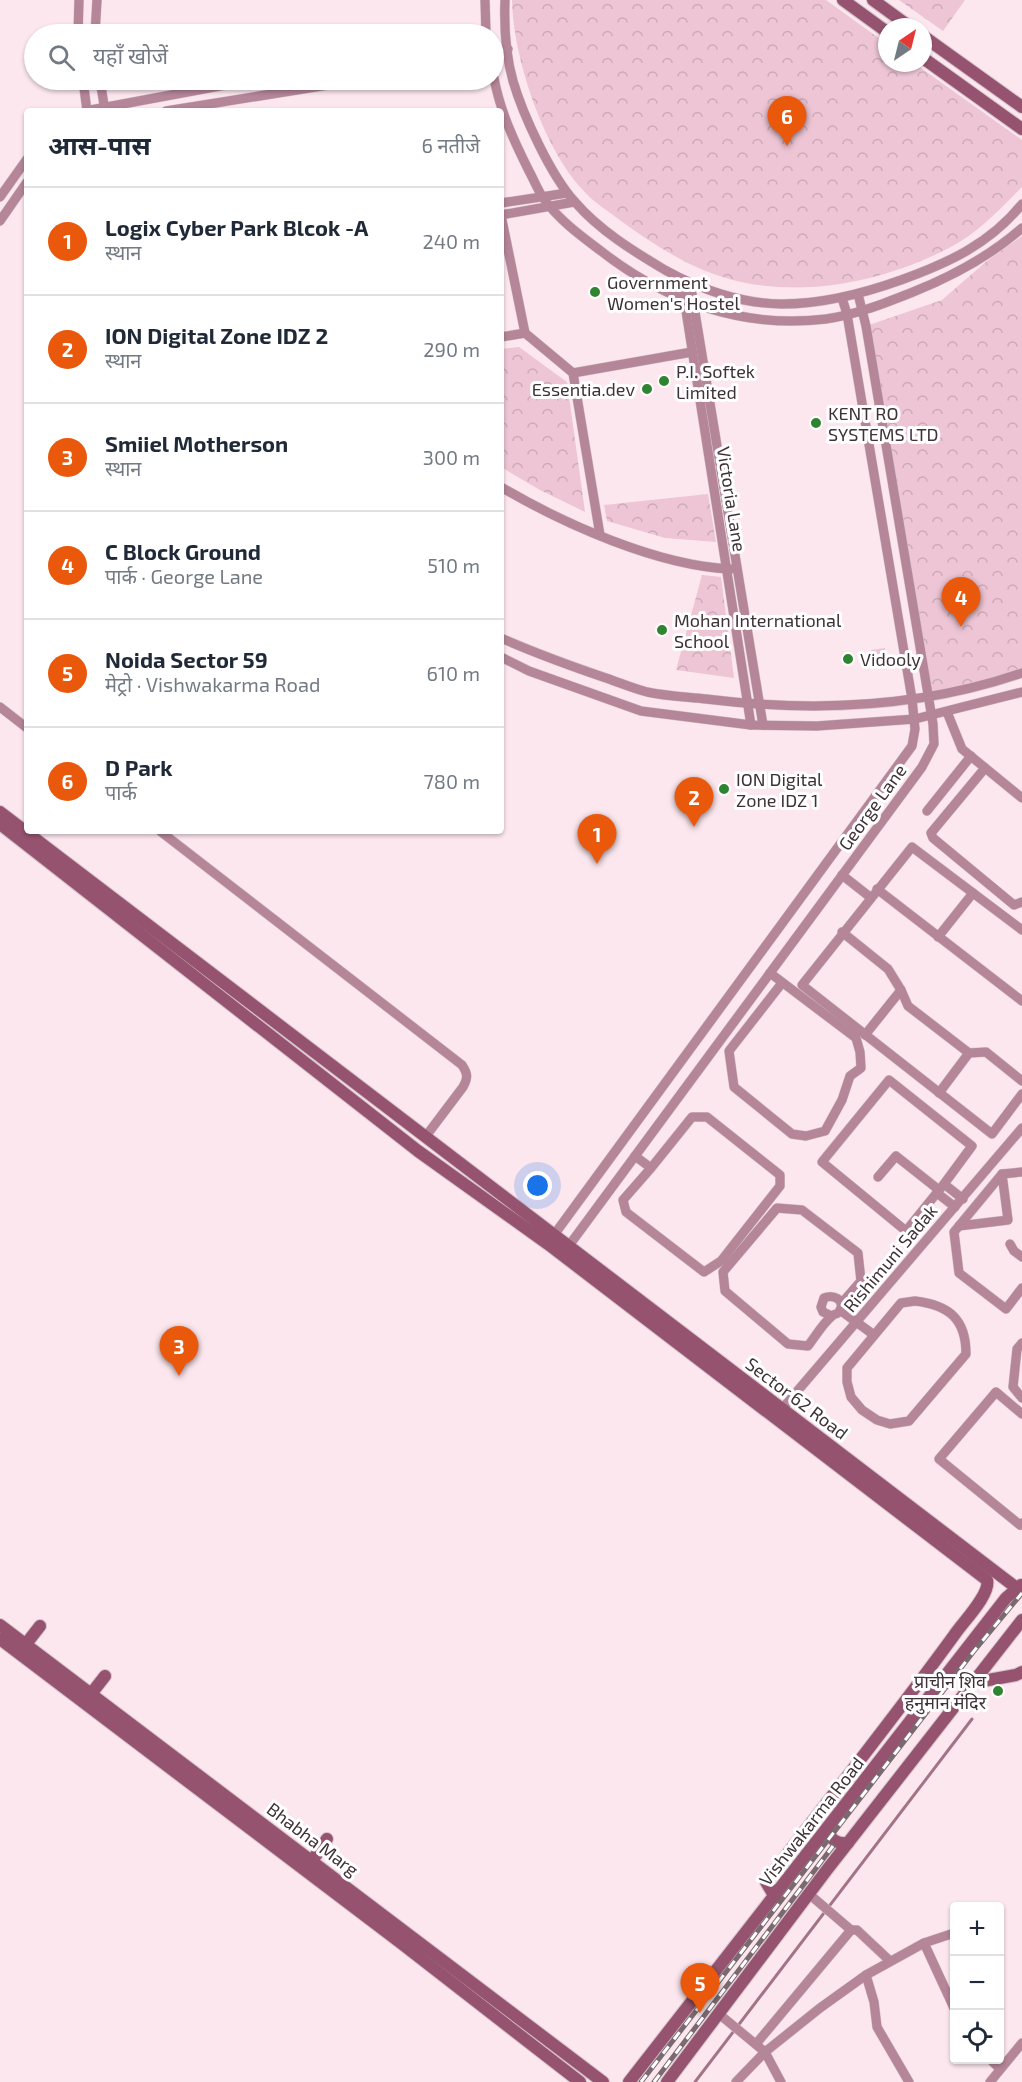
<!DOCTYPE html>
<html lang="hi">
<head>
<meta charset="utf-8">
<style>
	body { margin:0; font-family:"Exo 2","Noto Sans Devanagari",sans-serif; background:#f2f2f3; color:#1f2937 }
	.controls { position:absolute; right:18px; bottom:18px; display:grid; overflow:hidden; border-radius:6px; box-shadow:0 2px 4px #0004 }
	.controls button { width:54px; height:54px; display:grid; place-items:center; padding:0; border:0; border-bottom:2px solid #e0e1e3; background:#fff; color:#1f2937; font:30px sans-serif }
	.compass { position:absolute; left:878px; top:18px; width:54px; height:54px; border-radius:50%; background:#fff; box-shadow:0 2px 4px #0004; rotate:35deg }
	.you { position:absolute; left:538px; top:1186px; width:21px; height:21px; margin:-15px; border:4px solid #fff; border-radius:50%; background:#1a73e8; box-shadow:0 0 0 9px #1a73e833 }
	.badge { display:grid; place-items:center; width:39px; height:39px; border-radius:50%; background:#ea580c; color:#fff; font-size:20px; font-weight:700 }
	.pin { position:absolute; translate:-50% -50px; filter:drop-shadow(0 2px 3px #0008) }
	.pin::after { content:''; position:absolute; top:32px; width:21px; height:18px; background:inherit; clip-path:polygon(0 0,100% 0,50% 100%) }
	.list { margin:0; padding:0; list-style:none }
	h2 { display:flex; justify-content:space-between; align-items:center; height:78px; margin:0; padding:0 24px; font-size:26px }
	h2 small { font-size:20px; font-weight:400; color:#747a83 }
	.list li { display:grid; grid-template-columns:39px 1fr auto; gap:18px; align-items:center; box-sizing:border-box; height:108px; padding:0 24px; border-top:2px solid #e0e1e3 }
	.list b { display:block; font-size:22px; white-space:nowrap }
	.list p { margin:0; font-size:20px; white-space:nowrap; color:#747a83 }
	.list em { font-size:20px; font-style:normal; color:#747a83 }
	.icon { flex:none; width:33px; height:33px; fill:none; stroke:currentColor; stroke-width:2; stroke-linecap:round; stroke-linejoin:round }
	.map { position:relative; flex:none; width:1022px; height:2082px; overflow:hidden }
	.search { position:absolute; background:#fff; box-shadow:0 2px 4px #0004; left:24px; top:24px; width:480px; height:66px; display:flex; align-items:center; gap:15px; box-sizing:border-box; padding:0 21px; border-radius:33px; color:#747a83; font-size:22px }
	.panel { position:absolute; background:#fff; box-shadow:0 2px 4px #0004; left:24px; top:108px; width:480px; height:726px; border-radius:6px }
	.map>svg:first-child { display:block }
</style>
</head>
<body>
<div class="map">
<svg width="1022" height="2082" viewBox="0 0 1022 2082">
	<defs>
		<pattern id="park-crowns" width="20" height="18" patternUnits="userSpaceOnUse" patternTransform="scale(1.5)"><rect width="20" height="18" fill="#edc5d4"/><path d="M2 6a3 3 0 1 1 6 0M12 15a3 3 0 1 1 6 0" fill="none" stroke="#ccaab7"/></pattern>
	</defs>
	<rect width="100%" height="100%" fill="#fce7ef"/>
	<g fill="url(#park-crowns)">
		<path d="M512 0H826L887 44V63H914L1022 140V187C1000 209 977 234 949 248 887 280 810 297 741 282 695 272 655 246 617 218 605 209 591 200 582 189 543 147 513 57 512 0Z"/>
		<path d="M899 0H965L943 31Z"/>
		<path d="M1022 236V672L927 696 866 326 942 300 988 260Z"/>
		<path d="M519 347 567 382 585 512 540 490 501 467V349Z"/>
		<path d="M708 494 716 542 665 538 607 521 604 505Z"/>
		<path d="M702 575 721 577 734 678 676 670Z"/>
	</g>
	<path fill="#edc5d4" d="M885 648 887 664 862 667 860 660 872 659 871 650Z"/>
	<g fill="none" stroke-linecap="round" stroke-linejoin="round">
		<path stroke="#a37487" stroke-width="3" d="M695 2082 972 1719"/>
		<defs>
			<g id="street">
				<path d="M485 0 486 34"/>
				<path d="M505 0C504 26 506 56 513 81 523 115 551 176 575 202 599 230 633 251 665 270 699 289 742 304 782 304 823 304 862 294 901 280 948 263 990 244 1022 204"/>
				<path d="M78 34 79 0"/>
				<path d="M95 34 97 0"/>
				<path d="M494 51 508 49"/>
				<path d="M494 78C500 111 514 141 529 171 534 180 538 191 544 199 559 220 581 236 601 251 666 302 744 329 826 319 856 315 885 303 913 292 953 276 989 257 1022 228"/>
				<path d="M83 80 87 111"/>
				<path d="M100 80 105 111"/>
				<path d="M85 111 252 80"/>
				<path d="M166 111 359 80"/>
				<path d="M0 197 27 159"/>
				<path d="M501 203 567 193"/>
				<path d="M501 215 525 333"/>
				<path d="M501 215 574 202"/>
				<path d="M0 221 27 182"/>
				<path d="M681 279 751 725"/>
				<path d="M690 282 763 725"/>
				<path d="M501 337 525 333 573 373 600 535"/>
				<path d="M573 373 692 352"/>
				<path d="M501 487C564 524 658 566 731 569"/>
				<path d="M501 638C535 653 568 665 603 677 618 682 632 688 647 692 666 696 687 697 706 699 811 712 921 708 1022 673"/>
				<path d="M501 657 529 671 641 711 751 725 817 726 915 719 1022 692"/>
				<path d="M0 707 27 728"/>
				<path d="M947 712 962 749 1022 798"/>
				<path d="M985 768 931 833 933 838 1014 905 1022 902"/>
				<path d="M927 811 971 756"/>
				<path d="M160 831 462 1065C468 1074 468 1078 463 1087L426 1136"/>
				<path d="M842 875 870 897"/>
				<path d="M877 889 1022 1001"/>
				<path d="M1022 930 912 847 802 985 992 1134 1022 1094"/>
				<path d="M842 932 888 969 901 990 908 1006 969 1053 986 1052 1022 1081"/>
				<path d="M938 937 973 893"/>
				<path d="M770 973 856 1038 860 1052 861 1068 850 1076 842 1100 825 1131 806 1136 792 1134 734 1087 729 1051 782 983"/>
				<path d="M865 1035 901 990"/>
				<path d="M939 1093 969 1053"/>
				<path d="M635 1156 651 1168 692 1117H707L780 1175V1186L721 1261 704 1272 626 1212 623 1200 651 1168"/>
				<path d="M1022 1172 1002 1174 954 1232 959 1273 1006 1309 1022 1288"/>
				<path d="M878 1177 896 1156 939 1190"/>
				<path d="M944 1184 972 1146 889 1080 822 1162 906 1231 944 1184 963 1199"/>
				<path d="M937 1193 955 1207"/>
				<path d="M959 1226 1008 1220 1002 1174"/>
				<path d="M551 1239 912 746 915 729 912 699 847 314 842 298"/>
				<path d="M1010 1244 1014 1251 1022 1257"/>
				<path d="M565 1251 922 767 934 744 933 724 866 326 858 294"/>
				<path d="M915 1301C949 1305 966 1319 966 1354L909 1421 890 1424 877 1420 862 1410 851 1397 847 1382V1368L901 1303Z"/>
				<path d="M840 1310 874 1335"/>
				<path d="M832 1316 823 1312 821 1307 824 1298C832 1294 846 1299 840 1311 836 1316 837 1312 832 1316 823 1323 815 1337 808 1346L788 1344 725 1291 723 1272 777 1208 802 1210 858 1253 861 1281 841 1304"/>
				<path d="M1022 1343 1017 1349 1013 1387 1022 1398"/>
				<path d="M782 1409 1022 1128"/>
				<path d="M1022 1414 996 1392 939 1459 1020 1525 1022 1523"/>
				<path d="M851 1930H857L890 1961"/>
				<path d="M924 1943 954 2008"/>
				<path d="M866 1975 874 2002 877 2027 909 2082"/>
				<path d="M719 2014 765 2052 781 2082"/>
				<path d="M756 2044 851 1930 809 1894"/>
				<path d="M991 2060 1000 2069"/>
				<path d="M736 2082 765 2052 820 2008 866 1975 924 1943 954 1933"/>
				<path d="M990 2082 1022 2043"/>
			</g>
			<g id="secondary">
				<path d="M843 0 887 32"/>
				<path d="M873 0 910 27"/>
				<path d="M923 36 1022 107"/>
				<path d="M923 58 1022 129"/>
				<path d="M0 812 1018 1589"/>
				<path d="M0 824 418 1151 548 1244 987 1580C991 1594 963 1622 955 1634 894 1718 829 1799 766 1882L775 1897"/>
				<path d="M0 1625 603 2082"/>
				<path d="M0 1639 401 1943 580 2082"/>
				<path d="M26 1644 40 1626"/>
				<path d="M972 1683 1016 1675 1022 1672"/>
				<path d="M91 1694 105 1676"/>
				<path d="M828 1828C829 1840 837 1844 848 1843"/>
				<path d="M312 1861 327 1839"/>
				<path d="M629 2082 1006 1598 1021 1585"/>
				<path d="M667 2082 826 1871 1022 1620"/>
			</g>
		</defs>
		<use href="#street" stroke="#d6c3ca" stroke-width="10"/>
		<use href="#secondary" stroke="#d6c3ca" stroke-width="14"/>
		<use href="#street" stroke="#b58598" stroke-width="9"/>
		<use href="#secondary" stroke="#96536f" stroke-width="12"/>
		<defs>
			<g id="rail">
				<path d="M641 2082 974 1651 1022 1593"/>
				<path d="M654 2082 833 1846"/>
			</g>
		</defs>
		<use href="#rail" stroke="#7a6a70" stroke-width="5"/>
		<use href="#rail" stroke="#fff" stroke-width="3" stroke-dasharray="9" stroke-linecap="butt"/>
	</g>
	<g fill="#2f8431" stroke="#fff" stroke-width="2">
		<circle cx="595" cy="292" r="6"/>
		<circle cx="664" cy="381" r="6"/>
		<circle cx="647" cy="389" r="6"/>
		<circle cx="816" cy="423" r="6"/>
		<circle cx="662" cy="630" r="6"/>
		<circle cx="848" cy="659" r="6"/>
		<circle cx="724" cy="789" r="6"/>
		<circle cx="998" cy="1691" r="6"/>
	</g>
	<g text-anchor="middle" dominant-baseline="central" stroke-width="6" stroke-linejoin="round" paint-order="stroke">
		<g font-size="18" fill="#3f3237" stroke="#fff" text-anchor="start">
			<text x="607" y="282">Government<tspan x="607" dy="21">Women's Hostel</tspan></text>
			<text x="676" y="371">P.I. Softek<tspan x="676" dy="21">Limited</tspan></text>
			<text x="635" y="389" text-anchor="end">Essentia.dev</text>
			<text x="828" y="413">KENT RO<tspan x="828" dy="21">SYSTEMS LTD</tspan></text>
			<text x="674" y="620">Mohan International<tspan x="674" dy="21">School</tspan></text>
			<text x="860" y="659">Vidooly</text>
			<text x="736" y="779">ION Digital<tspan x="736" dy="21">Zone IDZ 1</tspan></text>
			<text x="986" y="1681" text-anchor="end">प्राचीन शिव<tspan x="986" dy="21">हनुमान मंदिर</tspan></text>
		</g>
		<g font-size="18" fill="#3f3237" stroke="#fff">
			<text transform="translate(732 499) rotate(81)">Victoria Lane</text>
			<text transform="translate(872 807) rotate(-54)">George Lane</text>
			<text transform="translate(890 1258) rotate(-50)">Rishimuni Sadak</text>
			<text transform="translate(797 1398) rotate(37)">Sector 62 Road</text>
			<text transform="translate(811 1821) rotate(-52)">Vishwakarma Road</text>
			<text transform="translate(313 1839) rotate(37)">Bhabha Marg</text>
		</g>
	</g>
</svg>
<div class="controls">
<button>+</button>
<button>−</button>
<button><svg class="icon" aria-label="locate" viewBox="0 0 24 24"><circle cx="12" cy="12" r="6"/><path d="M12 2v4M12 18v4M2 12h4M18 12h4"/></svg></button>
</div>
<svg class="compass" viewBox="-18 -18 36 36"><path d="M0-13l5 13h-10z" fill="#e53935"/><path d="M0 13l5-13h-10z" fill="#747a83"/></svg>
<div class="you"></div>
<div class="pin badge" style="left:597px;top:864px">1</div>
<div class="pin badge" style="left:694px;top:827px">2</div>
<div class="pin badge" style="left:179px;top:1376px">3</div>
<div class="pin badge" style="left:961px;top:627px">4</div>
<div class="pin badge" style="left:700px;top:2013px">5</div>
<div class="pin badge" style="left:787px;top:146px">6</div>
<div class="search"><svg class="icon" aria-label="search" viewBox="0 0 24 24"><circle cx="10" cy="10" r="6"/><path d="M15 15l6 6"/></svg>यहाँ खोजें</div>
<section class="panel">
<h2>आस-पास<small>6 नतीजे</small></h2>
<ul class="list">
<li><span class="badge">1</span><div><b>Logix Cyber Park Blcok -A</b><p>स्थान</p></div><em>240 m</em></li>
<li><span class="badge">2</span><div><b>ION Digital Zone IDZ 2</b><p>स्थान</p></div><em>290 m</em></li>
<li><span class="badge">3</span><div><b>Smiiel Motherson</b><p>स्थान</p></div><em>300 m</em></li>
<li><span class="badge">4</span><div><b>C Block Ground</b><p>पार्क · George Lane</p></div><em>510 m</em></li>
<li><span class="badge">5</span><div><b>Noida Sector 59</b><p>मेट्रो · Vishwakarma Road</p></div><em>610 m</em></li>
<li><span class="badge">6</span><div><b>D Park</b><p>पार्क</p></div><em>780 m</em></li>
</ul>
</section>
</div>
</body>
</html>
